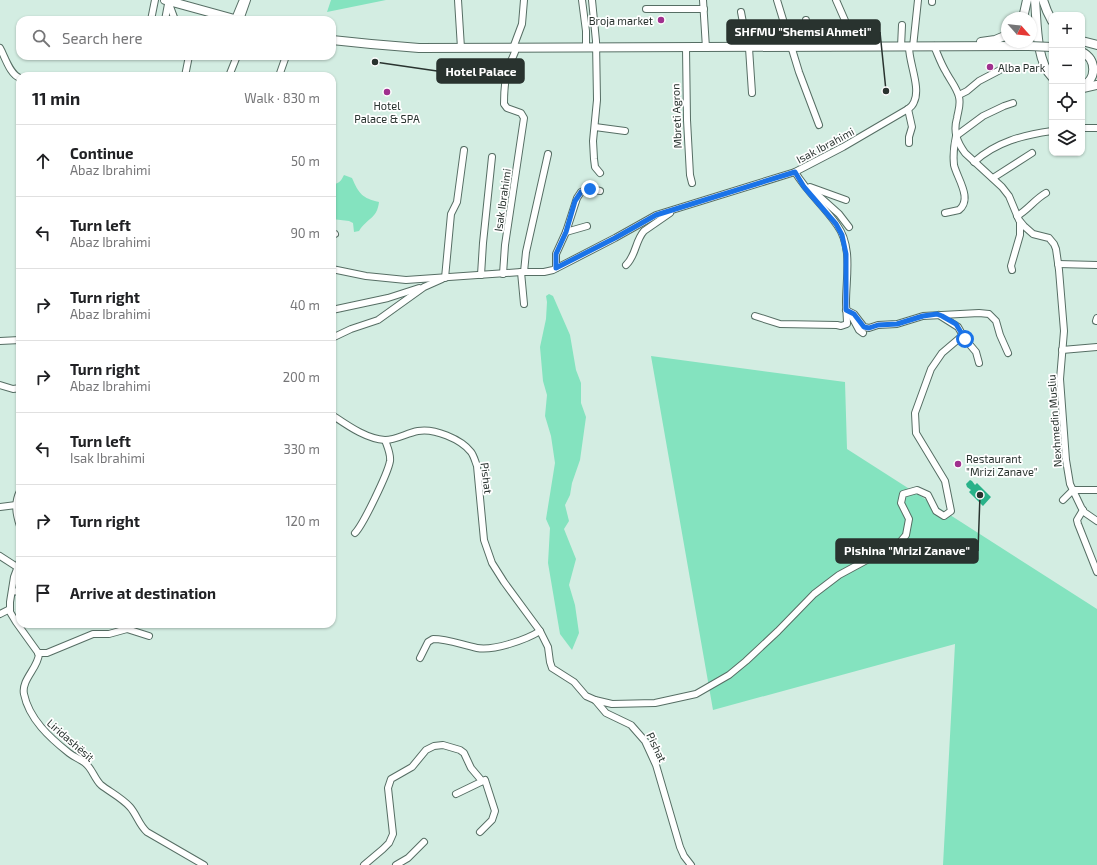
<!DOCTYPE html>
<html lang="en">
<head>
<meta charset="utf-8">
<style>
	body { margin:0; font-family:"Exo 2",sans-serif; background:#f6f6f6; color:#202124 }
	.controls { position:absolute; right:12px; top:12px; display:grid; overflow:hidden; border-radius:8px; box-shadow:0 1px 3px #0004 }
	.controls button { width:36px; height:36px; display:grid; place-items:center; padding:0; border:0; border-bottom:1px solid #e0e0e0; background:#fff; color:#202124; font:20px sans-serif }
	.compass { position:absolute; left:1001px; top:12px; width:36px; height:36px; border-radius:50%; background:#fff; box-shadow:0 1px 3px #0004; rotate:117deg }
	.stop { position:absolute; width:12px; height:12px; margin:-9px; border:3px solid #1a73e8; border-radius:50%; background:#fff }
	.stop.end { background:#1a73e8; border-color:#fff; box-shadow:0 1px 4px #0008 }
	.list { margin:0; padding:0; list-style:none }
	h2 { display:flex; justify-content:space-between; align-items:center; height:52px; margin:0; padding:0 16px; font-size:17px }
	h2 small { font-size:13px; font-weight:400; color:#757577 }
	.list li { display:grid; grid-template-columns:26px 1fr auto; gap:12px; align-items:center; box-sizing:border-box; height:72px; padding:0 16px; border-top:1px solid #e0e0e0 }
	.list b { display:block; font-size:15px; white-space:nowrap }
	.list p { margin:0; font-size:13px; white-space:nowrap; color:#757577 }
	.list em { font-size:13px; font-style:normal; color:#757577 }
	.icon { flex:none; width:22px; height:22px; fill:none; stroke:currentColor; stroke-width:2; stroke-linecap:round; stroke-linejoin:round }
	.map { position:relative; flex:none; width:1097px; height:865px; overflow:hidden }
	.search { position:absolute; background:#fff; box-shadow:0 1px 3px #0004; left:16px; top:16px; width:320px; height:44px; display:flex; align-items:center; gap:10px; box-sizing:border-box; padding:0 14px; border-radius:12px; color:#757577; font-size:15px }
	.panel { position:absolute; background:#fff; box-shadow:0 1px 3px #0004; left:16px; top:72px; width:320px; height:556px; border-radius:12px }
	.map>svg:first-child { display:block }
</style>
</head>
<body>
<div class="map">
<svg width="1097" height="865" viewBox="0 0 1097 865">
	<rect width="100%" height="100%" fill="#d3ede2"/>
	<g fill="#84e3bf">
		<path d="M331 0H386L327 12Z"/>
		<path d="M344 175 352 178C359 194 362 198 379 202 377 219 367 218 359 231L354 232 353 223 349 221 332 219V184C339 184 341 181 344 175Z"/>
		<path d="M549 294 553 296 570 335 576 370 581 383V403L586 417 580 460 572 483 570 495 565 505 569 521 564 529 576 559 569 585 575 605 579 633 572 650 560 634 548 563 550 528 546 519 555 463 551 436 545 416 547 395 543 381 540 347 546 319 547 302 546 296Z"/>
		<path d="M651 356 845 382 847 449 1097 609V865H943L955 644 713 710Z"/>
	</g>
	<path fill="#29b289" d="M970 480 972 481 975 485 977 483 991 497 983 506 969 492 971 490 967 487 966 484Z"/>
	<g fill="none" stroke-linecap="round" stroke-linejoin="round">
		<defs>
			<g id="minor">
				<path d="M458 0 461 48"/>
				<path d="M582 0 586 31V48"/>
				<path d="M592 0 596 41 597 100 593 141 594 159 595 167 600 173"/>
				<path d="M703 0 706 48"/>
				<path d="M777 0 799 72 819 125"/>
				<path d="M932 0V2"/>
				<path d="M168 1 175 20"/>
				<path d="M646 9H704"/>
				<path d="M741 12 744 28 746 47"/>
				<path d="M235 19 242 2"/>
				<path d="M151 20 155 0"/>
				<path d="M165 20 168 4"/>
				<path d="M240 20 247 0"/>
				<path d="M806 20 812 47"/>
				<path d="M934 46C938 55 941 64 946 72 950 80 957 88 959 97 961 105 958 111 957 118 953 132 957 142 965 153L1002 187 1009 196 1019 220 1024 226 1033 234 1049 238 1054 244 1056 249 1059 270 1064 331 1060 379 1066 460 1070 484 1081 507 1084 512 1097 521"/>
				<path d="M831 47C838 42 848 36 847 25L836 0"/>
				<path d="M901 47 902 25"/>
				<path d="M913 47 918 0"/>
				<path d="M0 48C5 57 10 75 20 78"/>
				<path d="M513 48 522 24 524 0"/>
				<path d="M686 48 687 120 690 175 692 183"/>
				<path d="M749 48 752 93"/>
				<path d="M185 76 189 56"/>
				<path d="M229 76 237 56"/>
				<path d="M279 76 286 56"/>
				<path d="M959 95 967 91 979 81 1000 70"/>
				<path d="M908 109 912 127 909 137V143"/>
				<path d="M595 127 625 131"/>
				<path d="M1082 128H1097"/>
				<path d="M974 162C996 142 1023 135 1052 131"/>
				<path d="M993 178 1032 153"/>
				<path d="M810 187 846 200"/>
				<path d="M810 188 839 214 849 227"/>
				<path d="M945 213 959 210C973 199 957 178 954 165 953 156 954 145 956 136L983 116 1004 106 1013 103"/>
				<path d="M1017 216C1028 210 1035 199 1046 193"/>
				<path d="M566 232 587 226"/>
				<path d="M332 235 335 234"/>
				<path d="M1058 264 1097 265"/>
				<path d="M626 265C636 256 635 241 644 231L670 213"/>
				<path d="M556 268V254L566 232 577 198 581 192 585 190 592 189 600 191"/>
				<path d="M332 269 366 276 406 280 521 272H544L553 270 615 238 656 215 795 172 843 147 908 109C911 107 913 105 914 102 921 88 909 63 909 47"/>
				<path d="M1012 270 1011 266 1020 235V222"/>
				<path d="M521 272 524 304"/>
				<path d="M524 272 526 252 548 154"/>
				<path d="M503 274 505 245 524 118 521 113 507 108 504 104C504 92 505 77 509 66 511 59 515 55 516 48"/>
				<path d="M481 275 483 243 492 157"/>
				<path d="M445 278 451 214 457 202 464 150"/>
				<path d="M332 310 388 298 419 288"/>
				<path d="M846 310 854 314 864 327 869 328 878 325 897 324 923 316 979 313 989 314 996 321 1000 335 1008 353"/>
				<path d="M851 315 859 330 863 333"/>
				<path d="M939 315 958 327 965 339 976 352 979 363"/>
				<path d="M755 316 780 324 837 325 841 326 847 324C847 317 846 309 846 302 846 277 853 247 837 225 824 206 807 192 795 172"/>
				<path d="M1096 321 1097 318"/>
				<path d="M332 338 351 329 378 320 424 287 442 279"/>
				<path d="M0 341 20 340"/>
				<path d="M1062 350 1097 347"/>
				<path d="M0 385 13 389 20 388"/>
				<path d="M332 415C347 425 366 439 385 440 396 440 407 433 418 431 434 428 461 439 471 452 474 456 475 461 477 466L484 540 492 563 504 582 540 631 548 647 550 662 552 668 574 682 586 696 595 700 606 713 631 725 645 741 656 765 680 847 684 856 691 865"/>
				<path d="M20 491C14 503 16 514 20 526"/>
				<path d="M1063 500 1073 490H1097"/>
				<path d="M0 507 16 505"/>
				<path d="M1083 510 1077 520 1078 524 1097 572"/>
				<path d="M355 533C363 525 388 473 390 461 391 454 387 446 385 440"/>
				<path d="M0 556 17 567"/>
				<path d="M20 561 14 577 10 602V612L16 622 39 654C38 668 21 680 24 694 29 719 50 738 69 753 74 757 80 759 85 763 92 768 94 778 101 785 110 792 122 798 130 807 137 815 139 825 147 832L204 865"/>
				<path d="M12 591 20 592"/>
				<path d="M0 614 10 609"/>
				<path d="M38 653H47L93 634H109L127 629 149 636"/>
				<path d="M420 658 428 642 433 639C448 639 462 645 477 648 493 651 526 640 540 631"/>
				<path d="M595 700 612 704 655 703 696 694 729 675 746 661 778 631 814 594 839 575 876 555 896 547 906 535 909 519 901 503 903 494 917 490 928 495 936 511 944 516 951 511 945 481 916 433 915 413 931 369 942 353 962 336"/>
				<path d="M456 794 485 780 495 811 492 820 480 832"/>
				<path d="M364 865 383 849 389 843 393 834 388 788 391 779 412 767 426 750 434 746 443 745 460 750 464 753 471 768 482 781"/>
				<path d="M396 865 408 858 424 842"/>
			</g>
			<g id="major">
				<path d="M165 0 238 20"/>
				<path d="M1035 0C1037 23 1036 61 1052 77"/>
				<path d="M1043 0 1047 11 1052 21"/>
				<path d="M1023 18 1027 0"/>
				<path d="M332 40 371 44 419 48 1029 46"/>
				<path d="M1082 41 1097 45"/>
				<path d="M981 42 995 40 1007 35"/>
				<path d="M1082 52C1097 59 1097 80 1082 86"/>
				<path d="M1083 88 1097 85"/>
			</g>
		</defs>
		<use href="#minor" stroke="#566e64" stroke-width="8"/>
		<use href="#major" stroke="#566e64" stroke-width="10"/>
		<use href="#minor" stroke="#fff" stroke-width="6"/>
		<use href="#major" stroke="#fff" stroke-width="8"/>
		<defs>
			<path id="major-bridge" d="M1029 46 1052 47"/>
		</defs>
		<use href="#major-bridge" stroke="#566e64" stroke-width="10" stroke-linecap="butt"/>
		<use href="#major-bridge" stroke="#fff" stroke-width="8"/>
	</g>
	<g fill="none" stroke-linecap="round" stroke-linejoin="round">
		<path stroke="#1a73e8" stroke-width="5" d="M590 189 585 190 581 192 575 201 566 232 556 254V268L615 238 656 215 795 172 804 187 836 224 842 235 846 254V310L854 314 864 327 869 328 878 325 897 324 923 316 937 314 942 316 956 324 965 339"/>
	</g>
	<g fill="#a0308e" stroke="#fff" stroke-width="1.5">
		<circle cx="661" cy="20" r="4"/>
		<circle cx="990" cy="67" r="4"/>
		<circle cx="387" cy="92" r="4"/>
		<circle cx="958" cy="464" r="4"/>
	</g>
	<g text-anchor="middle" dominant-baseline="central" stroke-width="3.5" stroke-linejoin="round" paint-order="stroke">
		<g font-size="11" fill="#29332f" stroke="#fff" text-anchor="start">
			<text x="653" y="20" text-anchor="end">Broja market</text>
			<text x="998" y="67">Alba Park</text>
			<text x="387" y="105" text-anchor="middle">Hotel<tspan x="387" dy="13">Palace &amp; SPA</tspan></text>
			<text x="966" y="458">Restaurant<tspan x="966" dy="13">"Mrizi Zanave"</tspan></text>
		</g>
		<g font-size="11" fill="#29332f" stroke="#fff">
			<text transform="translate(676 116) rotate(-92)">Mbreti Agron</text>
			<text transform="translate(825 145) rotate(-28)">Isak Ibrahimi</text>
			<text transform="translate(502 200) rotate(-82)">Isak Ibrahimi</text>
			<text transform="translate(1054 421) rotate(-94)">Nexhmedin Musliu</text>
			<text transform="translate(487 478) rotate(83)">Pishat</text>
			<text transform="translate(71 740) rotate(41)">Liridashësit</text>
			<text transform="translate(657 747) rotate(64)">Pishat</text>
		</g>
	</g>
	<path fill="none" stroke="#29332f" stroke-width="1.5" d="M886 91L880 32M375 62L437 71M980 495L978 551"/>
	<g fill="#29332f" stroke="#fff" stroke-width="1.5">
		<circle cx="886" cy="91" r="4"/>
		<circle cx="375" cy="62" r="4"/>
		<circle cx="980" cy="495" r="4"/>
	</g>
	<g fill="#29332f" stroke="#29332f" stroke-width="1.5">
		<rect x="727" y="20" width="153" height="24" rx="4"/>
		<rect x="437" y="59" width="87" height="24" rx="4"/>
		<rect x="836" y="539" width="142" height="24" rx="4"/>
	</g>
	<g font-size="12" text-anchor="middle" font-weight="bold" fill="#fff">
		<text x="803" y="36">SHFMU "Shemsi Ahmeti"</text>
		<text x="481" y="76">Hotel Palace</text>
		<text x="907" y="555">Pishina "Mrizi Zanave"</text>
	</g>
</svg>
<div class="controls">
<button>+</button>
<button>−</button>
<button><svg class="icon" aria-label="locate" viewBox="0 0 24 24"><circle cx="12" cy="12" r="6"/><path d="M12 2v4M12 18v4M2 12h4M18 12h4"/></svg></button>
<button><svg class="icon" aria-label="layers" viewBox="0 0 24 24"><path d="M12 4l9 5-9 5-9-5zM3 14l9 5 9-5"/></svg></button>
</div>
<svg class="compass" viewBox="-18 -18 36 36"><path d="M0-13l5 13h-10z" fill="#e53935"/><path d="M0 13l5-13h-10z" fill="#757577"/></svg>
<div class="stop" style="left:965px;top:339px"></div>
<div class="stop end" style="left:590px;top:189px"></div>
<div class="search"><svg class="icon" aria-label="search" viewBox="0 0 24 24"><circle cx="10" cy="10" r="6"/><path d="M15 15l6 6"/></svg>Search here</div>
<section class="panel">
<h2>11 min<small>Walk · 830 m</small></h2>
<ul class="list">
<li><svg class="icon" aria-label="ahead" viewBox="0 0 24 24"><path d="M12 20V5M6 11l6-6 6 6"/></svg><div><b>Continue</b><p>Abaz Ibrahimi</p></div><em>50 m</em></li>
<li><svg class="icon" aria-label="left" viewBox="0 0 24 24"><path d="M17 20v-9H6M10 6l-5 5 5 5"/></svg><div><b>Turn left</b><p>Abaz Ibrahimi</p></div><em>90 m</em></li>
<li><svg class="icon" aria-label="right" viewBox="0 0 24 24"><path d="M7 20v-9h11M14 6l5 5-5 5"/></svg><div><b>Turn right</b><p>Abaz Ibrahimi</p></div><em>40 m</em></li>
<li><svg class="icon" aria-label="right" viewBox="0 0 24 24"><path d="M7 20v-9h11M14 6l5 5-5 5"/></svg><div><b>Turn right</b><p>Abaz Ibrahimi</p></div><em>200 m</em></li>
<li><svg class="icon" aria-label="left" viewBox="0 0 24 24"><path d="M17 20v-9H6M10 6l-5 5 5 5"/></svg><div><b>Turn left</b><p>Isak Ibrahimi</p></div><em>330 m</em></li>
<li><svg class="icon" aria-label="right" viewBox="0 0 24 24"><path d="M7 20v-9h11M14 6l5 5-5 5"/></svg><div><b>Turn right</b></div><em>120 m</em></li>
<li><svg class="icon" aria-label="arrive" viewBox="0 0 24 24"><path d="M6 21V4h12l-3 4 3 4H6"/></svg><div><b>Arrive at destination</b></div></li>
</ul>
</section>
</div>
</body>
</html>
